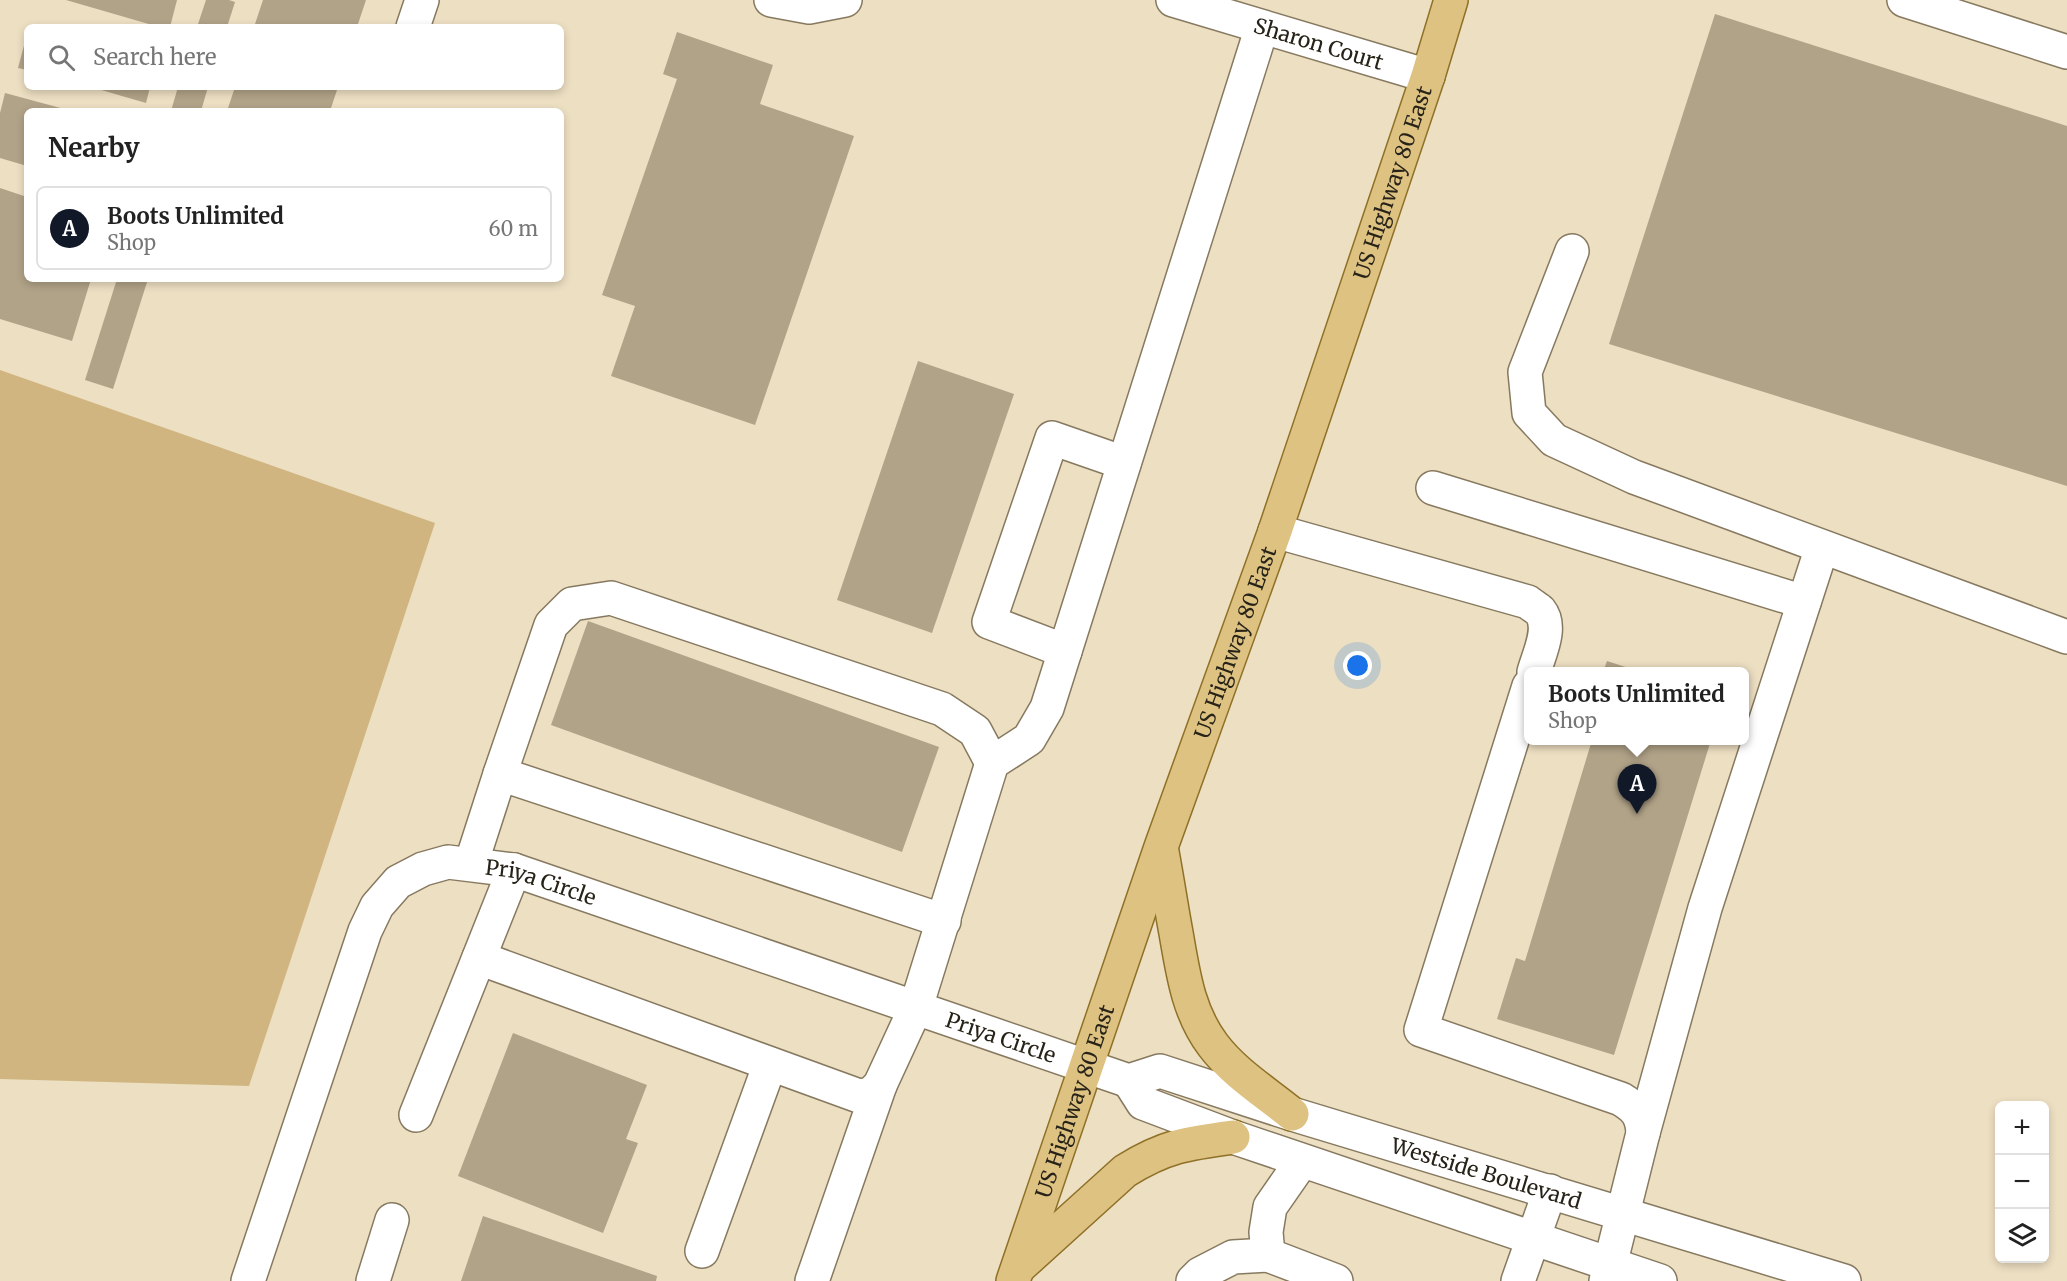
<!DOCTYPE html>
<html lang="en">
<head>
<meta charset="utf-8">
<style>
	body { margin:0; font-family:Merriweather,serif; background:#f6f6f6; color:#222 }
	.controls { position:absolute; right:18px; bottom:18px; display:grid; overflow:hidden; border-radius:9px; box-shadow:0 3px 9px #0003 }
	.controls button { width:54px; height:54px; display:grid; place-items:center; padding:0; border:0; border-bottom:2px solid #e0e0e0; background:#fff; color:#222; font:30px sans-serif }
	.you { position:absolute; left:1358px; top:666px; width:21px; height:21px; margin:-15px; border:4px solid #fff; border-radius:50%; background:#1a73e8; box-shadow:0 0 0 9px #1a73e833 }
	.badge { display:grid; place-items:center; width:39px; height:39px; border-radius:50%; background:#111827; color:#fff; font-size:20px; font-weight:700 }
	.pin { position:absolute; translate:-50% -50px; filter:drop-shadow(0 2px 3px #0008) }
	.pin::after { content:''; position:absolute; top:32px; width:21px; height:18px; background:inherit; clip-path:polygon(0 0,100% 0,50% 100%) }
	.popup { position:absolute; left:1524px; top:667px; width:225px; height:78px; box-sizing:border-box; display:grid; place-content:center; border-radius:9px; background:#fff; filter:drop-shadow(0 2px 4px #0005); font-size:20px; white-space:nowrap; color:#767676 }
	.popup b { font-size:22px; color:#222 }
	.popup::after { content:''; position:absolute; left:50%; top:100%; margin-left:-12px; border:12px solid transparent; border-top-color:#fff }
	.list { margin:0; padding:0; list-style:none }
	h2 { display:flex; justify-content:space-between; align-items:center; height:78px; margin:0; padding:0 24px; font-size:26px }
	h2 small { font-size:20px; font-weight:400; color:#767676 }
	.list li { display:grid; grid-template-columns:39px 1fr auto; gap:18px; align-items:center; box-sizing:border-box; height:84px; margin:0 12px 12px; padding:0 12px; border:2px solid #e0e0e0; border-radius:9px }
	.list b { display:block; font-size:22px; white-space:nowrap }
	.list p { margin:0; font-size:20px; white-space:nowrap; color:#767676 }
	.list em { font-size:20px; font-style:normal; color:#767676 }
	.icon { flex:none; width:33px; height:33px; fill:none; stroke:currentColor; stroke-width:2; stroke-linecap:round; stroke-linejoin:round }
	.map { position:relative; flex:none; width:2067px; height:1281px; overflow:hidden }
	.search { position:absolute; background:#fff; box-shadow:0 3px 9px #0003; left:24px; top:24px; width:540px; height:66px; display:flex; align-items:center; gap:15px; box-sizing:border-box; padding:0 21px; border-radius:9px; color:#767676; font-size:22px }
	.panel { position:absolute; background:#fff; box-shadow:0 3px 9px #0003; left:24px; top:108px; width:540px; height:174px; border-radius:9px }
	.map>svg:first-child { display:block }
</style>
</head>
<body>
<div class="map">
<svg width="2067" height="1281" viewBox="0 0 2067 1281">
	<rect width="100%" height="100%" fill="#eddfc2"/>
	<path fill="#d0b580" d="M0 370 435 523 249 1086 0 1079Z"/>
	<g fill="#b1a388">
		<path d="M66 0H177L170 27H159Z"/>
		<path d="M206 0H229L235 2 227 27H197Z"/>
		<path d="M263 0H366L357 27H254Z"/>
		<path d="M1715 14 2067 126V486L1609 344Z"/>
		<path d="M677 32 773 65 760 104 854 136 755 425 611 376 635 306 602 295 677 79 663 74Z"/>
		<path d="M26 38H27V70L18 68Z"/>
		<path d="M91 87H150L146 103Z"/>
		<path d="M178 87H208L201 111H171Z"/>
		<path d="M235 87H338L330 111H227Z"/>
		<path d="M5 93 68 110 27 111V166L0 158V113Z"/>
		<path d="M0 188 27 197V279H91L72 341 0 319Z"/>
		<path d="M117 279H148L113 389 85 380Z"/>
		<path d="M918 361 1014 394 932 633 837 600Z"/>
		<path d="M588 621 939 747 902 852 551 725Z"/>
		<path d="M1607 661 1638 671V672H1603Z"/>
		<path d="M1592 740H1711L1614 1055 1497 1019 1516 958 1525 961Z"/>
		<path d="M513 1033 647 1085 626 1139 638 1143 603 1233 458 1176Z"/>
		<path d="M483 1216 657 1276 656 1281H461Z"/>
	</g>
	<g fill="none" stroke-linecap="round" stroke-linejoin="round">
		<defs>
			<g id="minor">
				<path d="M771 0 809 7 845 0"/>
				<path id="s1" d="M1173 0 1428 76"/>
				<path d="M1904 0 2067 52"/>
				<path d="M413 27 422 0"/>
				<path d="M1572 251 1525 372 1529 413 1554 440 1634 477 2067 637"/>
				<path d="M1433 488 1804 602"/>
				<path d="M1275 531 1528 602C1531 605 1537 608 1540 611 1553 627 1539 654 1534 672"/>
				<path d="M1065 651 989 622 1052 438 1124 463"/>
				<path d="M1529 686 1421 1030 1621 1099C1636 1108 1642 1115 1643 1133L1606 1281"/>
				<path d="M500 774 551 625 572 604 611 598 942 709 975 731 992 763"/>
				<path d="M471 864 500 774 944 921"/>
				<path d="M479 958 859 1096 871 1094 880 1085 916 1007 992 763 1029 739 1047 708 1262 27"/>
				<path d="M1129 1081 1143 1103 1233 1137 1660 1281"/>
				<path d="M416 1115 514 870"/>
				<path d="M1643 1133 1705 908 1822 547"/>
				<path d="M1302 1161 1270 1207 1266 1232 1268 1255 1336 1281"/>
				<path d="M702 1251 770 1064"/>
				<path id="s2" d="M248 1281 365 931 377 906 398 882 423 869 448 862 514 870 1129 1081 1160 1071 1292 1114 1844 1281"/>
				<path d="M373 1281 392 1220"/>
				<path d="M812 1281 880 1085"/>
				<path d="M1193 1281 1200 1274 1233 1257 1268 1255"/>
				<path d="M1518 1281 1550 1191"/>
			</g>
			<g id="major">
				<path d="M1162 852C1167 879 1171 906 1176 933 1183 973 1188 1012 1213 1045 1234 1073 1265 1092 1292 1114"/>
				<path d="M1020 1266 1125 1171C1165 1146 1188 1143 1233 1137"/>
				<path id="s3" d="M1013 1281 1161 847 1275 531 1428 76 1451 0"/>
			</g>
		</defs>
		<use href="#minor" stroke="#86795f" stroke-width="36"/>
		<use href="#major" stroke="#8f7027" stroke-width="36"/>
		<use href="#minor" stroke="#fff" stroke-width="33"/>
		<use href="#major" stroke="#ddc282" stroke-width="33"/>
	</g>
	<g text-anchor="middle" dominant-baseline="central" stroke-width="5" stroke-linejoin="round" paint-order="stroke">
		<g font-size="21" fill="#282318" stroke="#faeccf">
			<text stroke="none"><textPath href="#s1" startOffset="152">Sharon Court</textPath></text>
			<text stroke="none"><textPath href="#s3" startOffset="1162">US Highway 80 East</textPath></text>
			<text stroke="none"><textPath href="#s3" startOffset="676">US Highway 80 East</textPath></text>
			<text stroke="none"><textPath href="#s2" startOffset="578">Priya Circle</textPath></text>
			<text stroke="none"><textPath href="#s2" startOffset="1064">Priya Circle</textPath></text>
			<text stroke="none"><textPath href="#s3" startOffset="190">US Highway 80 East</textPath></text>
			<text stroke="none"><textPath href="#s2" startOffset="1574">Westside Boulevard</textPath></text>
		</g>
	</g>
</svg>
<div class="controls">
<button>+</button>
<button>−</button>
<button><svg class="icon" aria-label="layers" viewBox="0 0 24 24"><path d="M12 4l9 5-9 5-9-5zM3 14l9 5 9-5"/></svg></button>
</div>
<div class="you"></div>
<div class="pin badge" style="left:1637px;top:814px">A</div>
<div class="popup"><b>Boots Unlimited</b>Shop</div>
<div class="search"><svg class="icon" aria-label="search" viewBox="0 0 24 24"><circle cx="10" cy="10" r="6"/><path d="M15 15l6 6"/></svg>Search here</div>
<section class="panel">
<h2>Nearby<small></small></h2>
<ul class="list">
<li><span class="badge">A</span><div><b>Boots Unlimited</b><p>Shop</p></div><em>60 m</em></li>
</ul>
</section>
</div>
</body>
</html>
